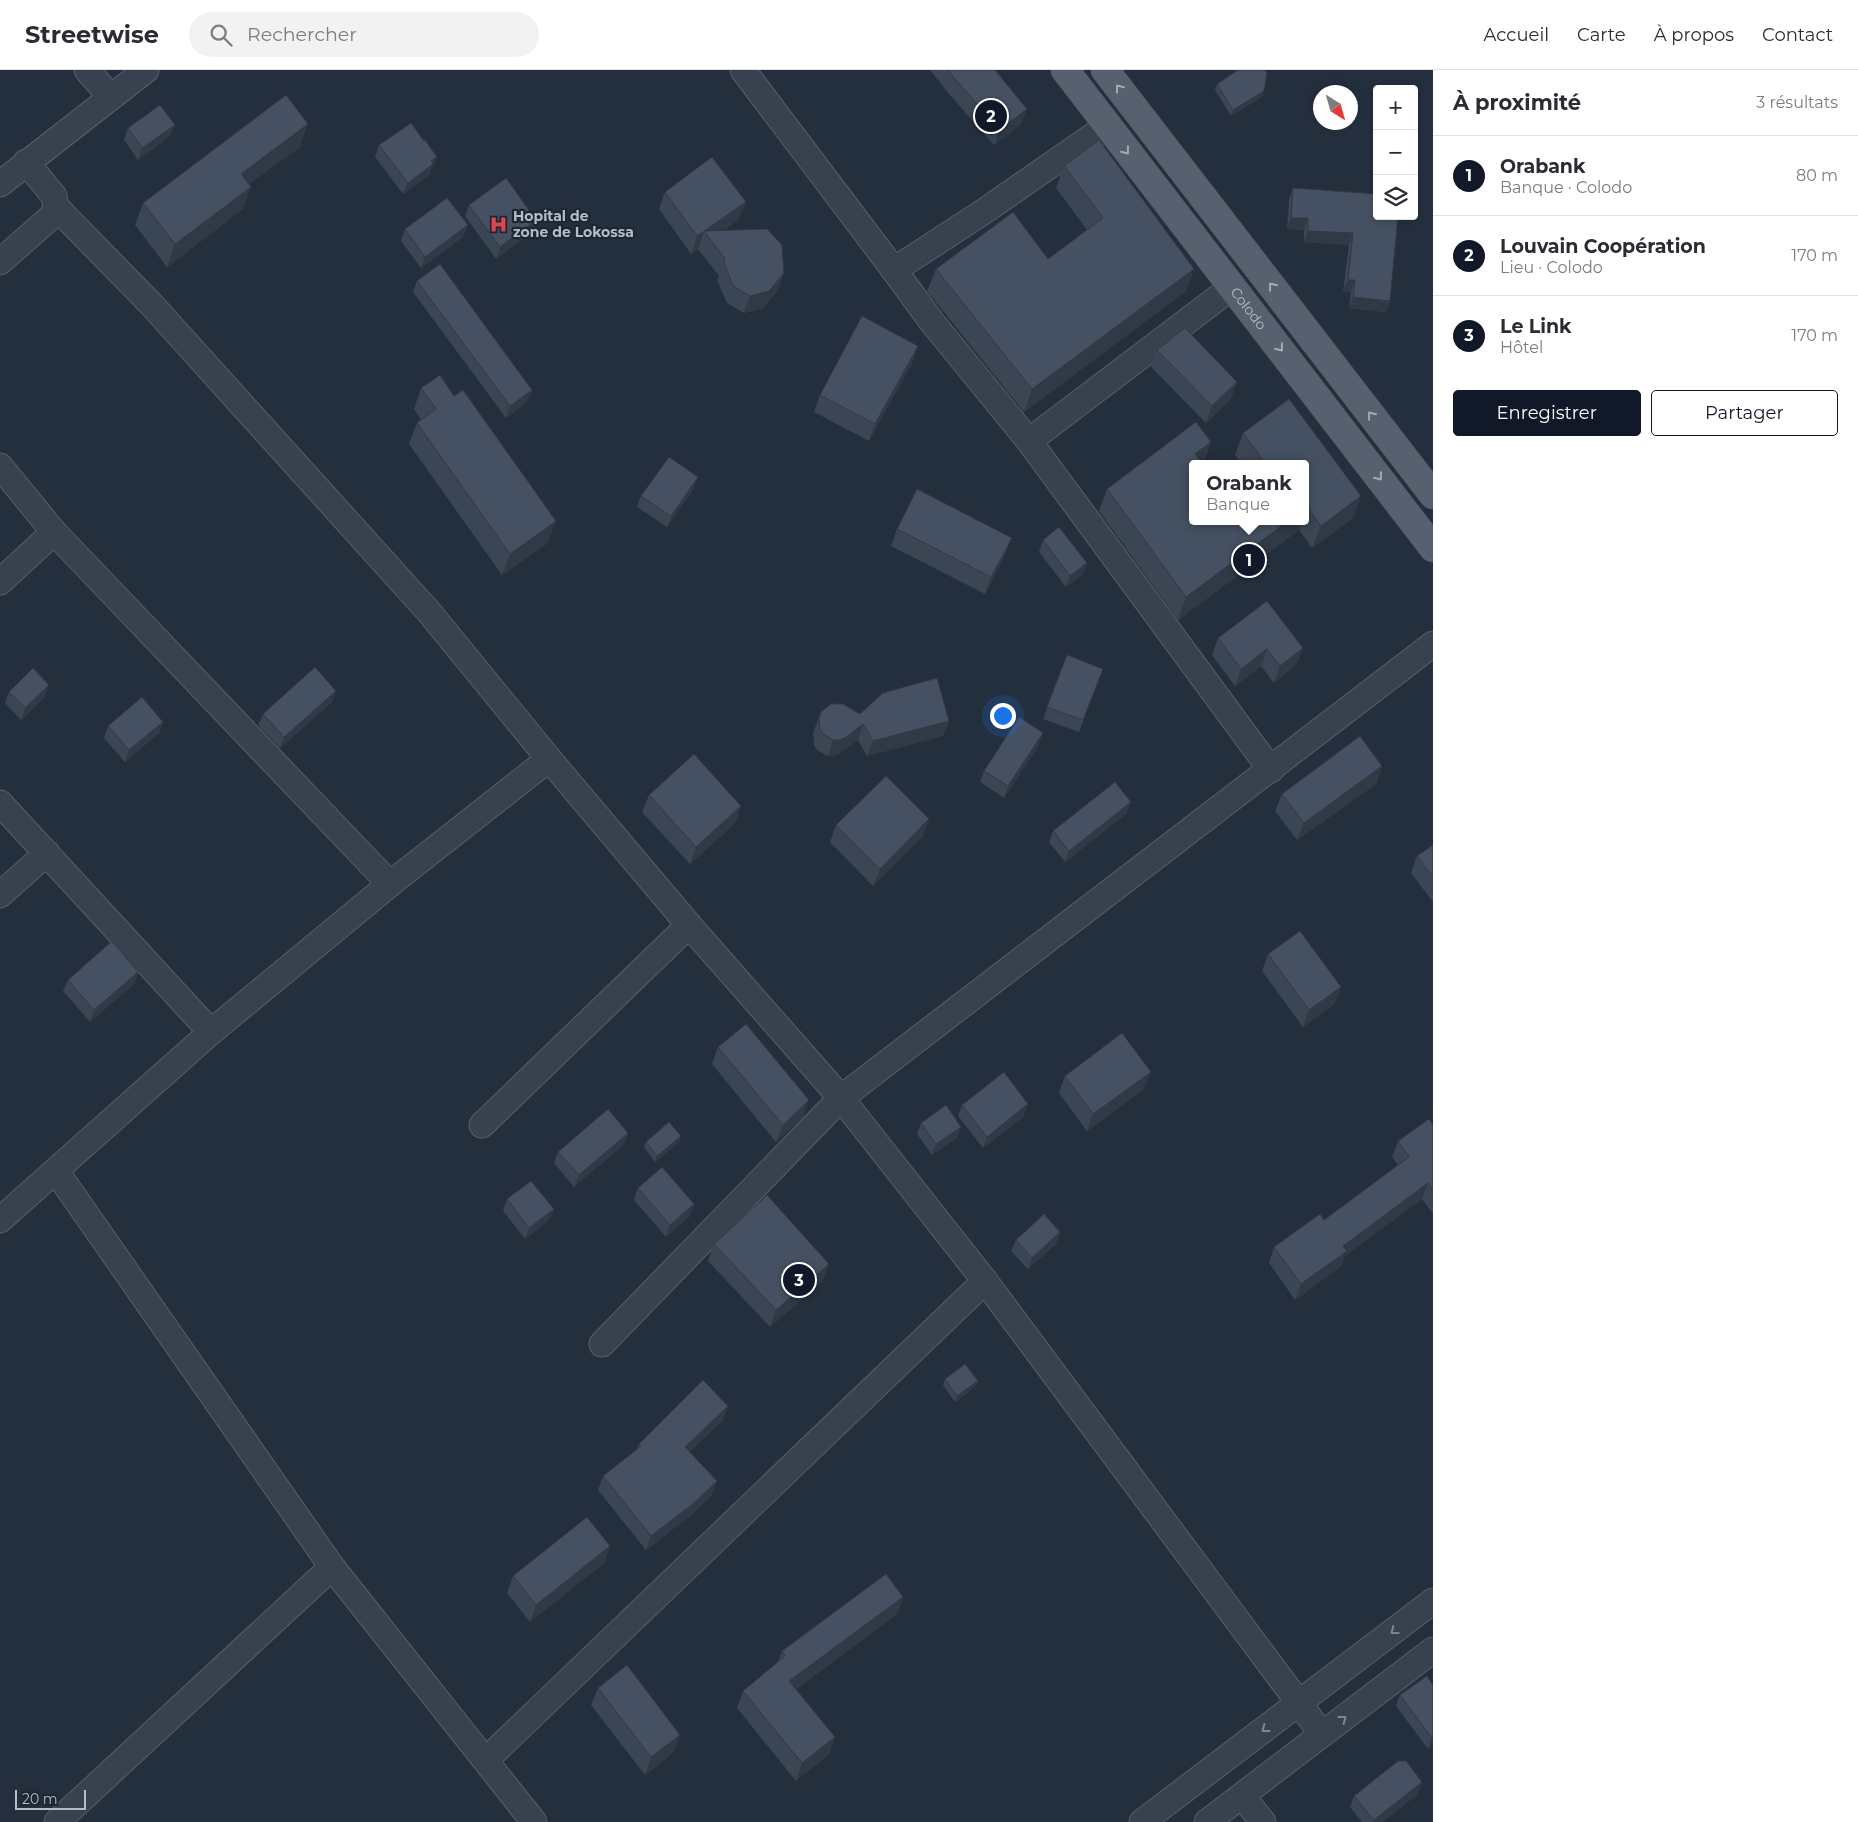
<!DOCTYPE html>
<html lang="fr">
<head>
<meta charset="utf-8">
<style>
	body { margin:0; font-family:Montserrat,sans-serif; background:#f2f2f3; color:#2b2b33 }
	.controls { position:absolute; right:15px; top:15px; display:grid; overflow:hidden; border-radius:5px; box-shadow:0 2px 8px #0003 }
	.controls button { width:45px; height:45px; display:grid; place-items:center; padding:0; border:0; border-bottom:1px solid #e1e1e2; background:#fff; color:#2b2b33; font:25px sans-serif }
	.compass { position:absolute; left:1313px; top:15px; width:45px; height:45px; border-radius:50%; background:#fff; box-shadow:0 2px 8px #0003; rotate:143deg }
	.scale { position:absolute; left:15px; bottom:12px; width:71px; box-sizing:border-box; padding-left:5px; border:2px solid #b4bcc9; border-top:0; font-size:14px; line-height:18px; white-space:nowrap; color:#b4bcc9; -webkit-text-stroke:4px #1d2633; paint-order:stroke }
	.you { position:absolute; left:1002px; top:645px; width:18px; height:18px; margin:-12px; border:4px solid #fff; border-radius:50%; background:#1a73e8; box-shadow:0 0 0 8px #1a73e833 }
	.badge { display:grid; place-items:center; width:32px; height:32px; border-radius:50%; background:#111827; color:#fff; font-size:16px; font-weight:700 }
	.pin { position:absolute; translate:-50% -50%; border:2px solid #fff; box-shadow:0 1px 5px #0006 }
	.popup { position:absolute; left:1189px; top:390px; width:120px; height:65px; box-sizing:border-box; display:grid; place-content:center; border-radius:5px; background:#fff; filter:drop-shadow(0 1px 4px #0005); font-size:16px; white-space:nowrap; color:#7c7c81 }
	.popup b { font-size:19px; color:#2b2b33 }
	.popup::after { content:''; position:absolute; left:50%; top:100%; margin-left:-10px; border:10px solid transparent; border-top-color:#fff }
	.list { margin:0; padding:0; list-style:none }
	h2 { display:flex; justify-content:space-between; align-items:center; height:65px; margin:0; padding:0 20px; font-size:21px }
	h2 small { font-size:16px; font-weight:400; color:#7c7c81 }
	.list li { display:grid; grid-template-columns:32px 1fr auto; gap:15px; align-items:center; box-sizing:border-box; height:80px; padding:0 20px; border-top:1px solid #e1e1e2 }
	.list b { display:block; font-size:19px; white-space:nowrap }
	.list p { margin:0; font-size:16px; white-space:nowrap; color:#7c7c81 }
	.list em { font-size:16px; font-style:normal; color:#7c7c81 }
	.actions { display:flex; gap:10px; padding:15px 20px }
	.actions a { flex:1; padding:11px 0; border:1px solid #111827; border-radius:5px; text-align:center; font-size:18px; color:#111827 }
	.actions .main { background:#111827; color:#fff }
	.icon { flex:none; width:28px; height:28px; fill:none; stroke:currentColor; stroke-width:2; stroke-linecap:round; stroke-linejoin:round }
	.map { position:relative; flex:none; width:1433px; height:1752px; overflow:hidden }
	header { display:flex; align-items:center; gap:30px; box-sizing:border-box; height:70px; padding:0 25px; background:#fff; border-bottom:1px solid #e1e1e2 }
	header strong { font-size:24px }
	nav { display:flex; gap:28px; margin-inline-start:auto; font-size:18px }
	.search { width:350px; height:45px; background:#f2f2f3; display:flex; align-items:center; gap:12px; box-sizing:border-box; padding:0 18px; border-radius:28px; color:#7c7c81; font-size:19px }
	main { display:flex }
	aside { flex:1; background:#fff }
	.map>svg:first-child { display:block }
</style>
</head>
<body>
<header>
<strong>Streetwise</strong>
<div class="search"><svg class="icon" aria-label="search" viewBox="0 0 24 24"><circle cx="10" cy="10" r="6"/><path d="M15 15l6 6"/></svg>Rechercher</div>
<nav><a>Accueil</a><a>Carte</a><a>À propos</a><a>Contact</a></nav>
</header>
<main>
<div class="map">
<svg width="1433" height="1752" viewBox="0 0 1433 1752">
	<rect width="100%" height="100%" fill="#242f3e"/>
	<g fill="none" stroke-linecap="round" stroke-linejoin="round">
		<defs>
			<g id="street">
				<path d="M87 0 111 27"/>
				<path d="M743 0 894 200 932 252 1029 371 1271 700"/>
				<path d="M0 114 146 0"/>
				<path d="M56 137 151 234 429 542 549 689 689 855 841 1028 985 1211 1322 1664"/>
				<path d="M0 192 52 146 56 137 54 126 26 92"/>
				<path d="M894 200 983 142 1107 56"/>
				<path d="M1029 371 1232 217"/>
				<path d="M0 396 54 462 390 814"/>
				<path d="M0 512 54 462"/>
				<path d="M0 733 211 962"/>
				<path d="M0 825 47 783"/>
				<path d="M482 1055 689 855"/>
				<path d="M56 1101 332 1497 534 1752"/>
				<path d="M0 1150 211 962 390 814 549 689"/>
				<path d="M602 1274 841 1028 1433 574"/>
				<path d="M486 1690 985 1211"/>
				<path d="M1242 1726 1263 1752"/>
				<path d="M57 1752 332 1497"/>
				<path d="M1142 1752 1433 1531"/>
				<path d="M1207 1752 1433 1580"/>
			</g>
			<g id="primary">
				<path id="s1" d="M1065 0 1433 478"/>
				<path d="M1105 0 1433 425"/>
			</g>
		</defs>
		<use href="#street" stroke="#565f6c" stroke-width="27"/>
		<use href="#primary" stroke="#414a57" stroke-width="29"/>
		<use href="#street" stroke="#38414e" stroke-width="25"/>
		<use href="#primary" stroke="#56606e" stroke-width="28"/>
	</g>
	<g fill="#3b4654">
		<path d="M930 0H995L1021 54 994 75 949 24Z"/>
		<path d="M1217 14 1264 21 1262 27 1231 46 1215 20Z"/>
		<path d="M128 58 170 66 138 90 124 70Z"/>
		<path d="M379 75 433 98 430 100 429 105 403 124 375 87Z"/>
		<path d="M300 77 249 114 243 139 167 197 135 155 143 133Z"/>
		<path d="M1064 96 1194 199 1186 221 1024 342 927 221 936 199 1048 189 1087 160 1056 118Z"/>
		<path d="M1293 118 1377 124 1390 231 1386 242 1349 238 1351 222 1343 221 1349 175 1304 172V160L1287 159 1289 130Z"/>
		<path d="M665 122 739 149 723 161 778 220 763 238 744 243 727 233 717 210 719 206 698 179 691 184 659 139Z"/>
		<path d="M469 135 536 150 532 162 496 189 465 146Z"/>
		<path d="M405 159 463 167 421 198 401 171Z"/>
		<path d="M417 211 532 320 527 332 506 348 413 222Z"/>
		<path d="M918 276 912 293 869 371 814 342 820 325Z"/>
		<path d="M1157 280 1231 329 1206 353 1151 297Z"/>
		<path d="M421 318 548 473 502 505 409 374 417 353 421 350 414 339Z"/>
		<path d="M1289 329 1361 426 1353 448 1312 478 1299 460 1178 550 1099 441 1107 419 1196 352 1211 372 1203 394H1193V451H1305V394H1242L1235 385 1243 363Z"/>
		<path d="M694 418 667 457 637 437 641 426Z"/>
		<path d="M897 459 1005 485 985 524 891 476Z"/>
		<path d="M1043 470 1087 493 1083 504 1066 517 1039 482Z"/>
		<path d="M1218 568 1303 578 1296 595 1274 613 1261 596 1235 616 1212 585Z"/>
		<path d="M1067 585 1103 599 1079 662 1043 649Z"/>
		<path d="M9 622 45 626 21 650 5 633Z"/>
		<path d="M332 632 280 678 258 655 263 644Z"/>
		<path d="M821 642 860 644 949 651 943 666 867 686 858 670 839 684 833 686H828L817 680 814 675 813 663Z"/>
		<path d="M163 652 159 663 125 692 104 668 108 656Z"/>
		<path d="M1039 675 1004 728 980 712 984 701Z"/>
		<path d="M1382 696 1376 714 1297 770 1275 741 1282 724Z"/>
		<path d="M649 725 741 736 735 753 690 794 642 742Z"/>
		<path d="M1131 732 1126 744 1065 792 1049 772 1053 761Z"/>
		<path d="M929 749 923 766 873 816 830 772 836 755Z"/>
		<path d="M1433 775V832L1411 803 1417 786Z"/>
		<path d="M1268 884 1334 934 1303 957 1262 901Z"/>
		<path d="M138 902 134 914 90 952 63 921 68 910Z"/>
		<path d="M718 977 803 1047 776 1072 712 994Z"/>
		<path d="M1065 1006 1144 1019 1087 1061 1059 1023Z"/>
		<path d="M962 1035 1024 1046 983 1078 958 1046Z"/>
		<path d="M921 1053 957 1068 932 1085 917 1064Z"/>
		<path d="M1433 1055V1144L1422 1129 1345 1186 1341 1196 1295 1230 1269 1193 1274 1177 1324 1150 1398 1095 1392 1087 1398 1071Z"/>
		<path d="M628 1063 624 1074 574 1117 554 1093 558 1082Z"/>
		<path d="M681 1066 679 1072 655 1092 644 1077 646 1072Z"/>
		<path d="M638 1118 694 1134 690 1146 666 1167 634 1130Z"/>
		<path d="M507 1129 554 1139 549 1150 525 1169 503 1141Z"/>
		<path d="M1060 1162 1056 1174 1028 1199 1011 1181 1016 1170Z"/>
		<path d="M714 1174 823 1211 770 1257 708 1191Z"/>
		<path d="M945 1309 975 1317 955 1332 943 1315Z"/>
		<path d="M728 1336 723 1350 689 1382 712 1425 690 1446 646 1480 598 1420 603 1406 636 1380 639 1374Z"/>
		<path d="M610 1476 604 1493 530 1552 507 1523 513 1506Z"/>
		<path d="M903 1527 897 1544 796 1619 835 1667 829 1684 796 1711 737 1638 743 1621 778 1592 782 1581Z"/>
		<path d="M1427 1606 1433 1676 1428 1679 1396 1636 1400 1625Z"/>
		<path d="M598 1618 674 1682 645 1705 591 1635Z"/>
		<path d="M1418 1724 1382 1752H1362L1350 1737 1354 1726Z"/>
	</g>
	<g fill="#303945">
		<path d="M1264 21 1262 27 1231 46 1233 40Z"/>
		<path d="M1027 39 1021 54 994 75 1000 60Z"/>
		<path d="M308 54 300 77 233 126 241 104Z"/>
		<path d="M175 55 170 66 138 90 142 78Z"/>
		<path d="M437 87 433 98 430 100 429 105 403 124 408 113 431 91Z"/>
		<path d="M251 117 243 139 167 197 175 174Z"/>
		<path d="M746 132 739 149 710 170 704 161Z"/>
		<path d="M1291 148H1308L1304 160 1287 159Z"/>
		<path d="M536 150 532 162 496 189 500 177Z"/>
		<path d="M468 155 463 167 421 198 425 187Z"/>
		<path d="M704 161 698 179 691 184 697 166Z"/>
		<path d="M1308 161 1353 163 1349 175 1304 172Z"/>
		<path d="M1194 199 1186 221 1024 342 1032 319Z"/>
		<path d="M784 203 778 220 763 238 744 243 750 226Z"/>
		<path d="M1348 210H1355L1351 222 1343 221Z"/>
		<path d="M1353 227 1390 231 1386 242 1349 238Z"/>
		<path d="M918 276 912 293 869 371 875 354Z"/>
		<path d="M1237 312 1231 329 1206 353 1212 336Z"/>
		<path d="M532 320 527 332 506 348 510 336Z"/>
		<path d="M1211 372 1203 394 1195 384Z"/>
		<path d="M698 407 694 418 667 457 671 446Z"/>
		<path d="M1361 426 1353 448 1312 478 1321 456Z"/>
		<path d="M556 451 548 473 502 505 510 484Z"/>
		<path d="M1288 451H1302L1299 460 1178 550 1186 527Z"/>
		<path d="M1012 468 1005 485 985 524 991 507Z"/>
		<path d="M1087 493 1083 504 1066 517 1070 506Z"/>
		<path d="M1303 578 1296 595 1274 613 1280 596Z"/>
		<path d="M1267 579 1261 596 1235 616 1241 599Z"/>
		<path d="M49 615 45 626 21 650 25 638Z"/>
		<path d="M336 621 332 632 280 678 284 667Z"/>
		<path d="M949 651 943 666 867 686 873 671Z"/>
		<path d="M163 652 159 663 125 692 129 680Z"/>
		<path d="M863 654 858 670 839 684 833 686H828L833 670Z"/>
		<path d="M1043 663 1039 675 1004 728 1008 716Z"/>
		<path d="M1382 696 1376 714 1297 770 1304 753Z"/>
		<path d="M1131 732 1126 744 1065 792 1069 781Z"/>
		<path d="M741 736 735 753 690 794 696 777Z"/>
		<path d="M929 749 923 766 873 816 880 799Z"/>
		<path d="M138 902 134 914 90 952 94 940Z"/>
		<path d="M1341 917 1334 934 1303 957 1309 940Z"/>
		<path d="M1151 1002 1144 1019 1087 1061 1093 1044Z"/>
		<path d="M809 1030 803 1047 776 1072 783 1055Z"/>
		<path d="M1028 1034 1024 1046 983 1078 987 1067Z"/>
		<path d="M961 1057 957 1068 932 1085 936 1074Z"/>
		<path d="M628 1063 624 1074 574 1117 579 1105Z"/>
		<path d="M681 1066 679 1072 655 1092 657 1086Z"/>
		<path d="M1428 1113 1422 1129 1345 1186 1341 1196 1295 1230 1301 1214 1343 1176Z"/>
		<path d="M694 1134 690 1146 666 1167 670 1155Z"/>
		<path d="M554 1139 549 1150 525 1169 529 1158Z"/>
		<path d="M1060 1162 1056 1174 1028 1199 1032 1188Z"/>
		<path d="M829 1194 823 1211 770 1257 776 1240Z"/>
		<path d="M978 1311 975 1317 955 1332 957 1326Z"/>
		<path d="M728 1336 723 1350 680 1391 685 1377Z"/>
		<path d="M717 1411 712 1425 690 1446 646 1480 651 1466Z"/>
		<path d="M610 1476 604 1493 530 1552 536 1535Z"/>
		<path d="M903 1527 897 1544 783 1628 789 1611Z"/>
		<path d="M680 1665 674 1682 645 1705 651 1687Z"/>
		<path d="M835 1667 829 1684 796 1711 802 1693Z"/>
		<path d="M1433 1667V1676L1428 1679 1432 1668Z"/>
		<path d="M1422 1712 1418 1724 1382 1752H1373L1374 1750Z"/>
	</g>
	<g fill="#455162" stroke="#303945">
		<path d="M948 0H995L1027 39 1000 60 955 9Z"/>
		<path d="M1238 0H1265L1267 3 1264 21 1233 40 1217 14Z"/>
		<path d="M286 25 308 54 241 104 251 117 175 174 143 133Z"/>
		<path d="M160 35 175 55 142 78 128 58Z"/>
		<path d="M411 53 424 71 425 70 437 87 431 91 433 94 408 113 379 75Z"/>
		<path d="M1099 70 1194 199 1032 319 936 199 1013 142 1048 189 1103 148 1064 96Z"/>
		<path d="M712 87 746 132 697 166 665 122Z"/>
		<path d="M506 108 536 150 500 177 469 135Z"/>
		<path d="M1293 118 1377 124V146H1398L1390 231 1353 227 1355 210H1348L1353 163 1308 161V148H1291Z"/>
		<path d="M447 128 468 155 425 187 405 159Z"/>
		<path d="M767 159 782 175 784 203 769 221 750 226 733 216 724 193 725 189 704 161Z"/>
		<path d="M440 194 532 320 510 336 417 211Z"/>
		<path d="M862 246 918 276 875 354 820 325Z"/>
		<path d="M1185 258 1237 312 1212 336 1157 280Z"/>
		<path d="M440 305 454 326 463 320 556 451 510 484 417 353 436 339 421 318Z"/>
		<path d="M1289 329 1361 426 1321 456 1307 437 1305 439V394H1266L1243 363Z"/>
		<path d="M1196 352 1211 372 1195 384 1203 394H1193V451H1288L1186 527 1107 419Z"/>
		<path d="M669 387 698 407 671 446 641 426Z"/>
		<path d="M917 419 1012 468 991 507 897 459Z"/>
		<path d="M1059 457 1087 493 1070 506 1043 470Z"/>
		<path d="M1267 531 1303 578 1280 596 1267 579 1241 599 1218 568Z"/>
		<path d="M1067 585 1103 599 1083 650 1047 637Z"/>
		<path d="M315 597 336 621 284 667 263 644Z"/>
		<path d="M33 598 49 615 25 638 9 622Z"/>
		<path d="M937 608 949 651 873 671 863 654 845 668 839 670H833L823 664 820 659 819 648 821 642 831 634H843L860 644 883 623Z"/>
		<path d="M142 627 163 652 129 680 108 656Z"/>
		<path d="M1019 647 1043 663 1008 716 984 701Z"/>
		<path d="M1360 666 1382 696 1304 753 1282 724Z"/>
		<path d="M694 684 741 736 696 777 649 725Z"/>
		<path d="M886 706 929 749 880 799 836 755Z"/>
		<path d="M1115 712 1131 732 1069 781 1053 761Z"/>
		<path d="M1433 775V807L1417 786Z"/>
		<path d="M1300 861 1341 917 1309 940 1268 884Z"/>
		<path d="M112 871 138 902 94 940 68 910Z"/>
		<path d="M746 954 809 1030 783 1055 718 977Z"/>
		<path d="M1122 963 1151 1002 1093 1044 1065 1006Z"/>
		<path d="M1004 1002 1028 1034 987 1067 962 1035Z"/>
		<path d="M946 1035 961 1057 936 1074 921 1053Z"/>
		<path d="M608 1039 628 1063 579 1105 558 1082Z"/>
		<path d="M1429 1049 1433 1055V1120L1428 1113 1343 1176 1347 1181 1301 1214 1274 1177 1320 1144 1324 1150 1409 1087 1398 1071Z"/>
		<path d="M669 1052 681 1066 657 1086 646 1072Z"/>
		<path d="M662 1097 694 1134 670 1155 638 1118Z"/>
		<path d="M531 1111 554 1139 529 1158 507 1129Z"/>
		<path d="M767 1125 829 1194 776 1240 714 1174Z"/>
		<path d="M1044 1144 1060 1162 1032 1188 1016 1170Z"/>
		<path d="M965 1294 978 1311 957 1326 945 1309Z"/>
		<path d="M703 1310 728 1336 685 1377 717 1411 695 1432 651 1466 603 1406 641 1376 639 1374Z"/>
		<path d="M587 1447 610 1476 536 1535 513 1506Z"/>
		<path d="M886 1504 903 1527 789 1611 835 1667 802 1693 743 1621 785 1586 782 1581Z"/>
		<path d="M627 1595 680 1665 651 1687 598 1618Z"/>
		<path d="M1427 1606 1433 1615V1667L1432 1668 1400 1625Z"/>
		<path d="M1398 1691H1406L1422 1712 1374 1750 1354 1726Z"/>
	</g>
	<defs><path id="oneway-chevron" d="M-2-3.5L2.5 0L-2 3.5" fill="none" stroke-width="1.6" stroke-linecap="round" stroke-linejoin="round" transform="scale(1.25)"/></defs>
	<g stroke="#a1aab7">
		<use href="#oneway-chevron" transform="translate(1119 18) rotate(-128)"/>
		<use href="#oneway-chevron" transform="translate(1126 81) rotate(52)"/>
		<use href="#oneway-chevron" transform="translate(1272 216) rotate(-128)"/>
		<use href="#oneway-chevron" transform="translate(1280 278) rotate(52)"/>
		<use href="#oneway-chevron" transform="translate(1371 345) rotate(-128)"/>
		<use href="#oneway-chevron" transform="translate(1379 407) rotate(52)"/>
	</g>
	<g stroke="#7c8592">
		<use href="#oneway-chevron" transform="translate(1394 1561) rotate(142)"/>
		<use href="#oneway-chevron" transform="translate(1343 1649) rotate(-37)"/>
		<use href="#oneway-chevron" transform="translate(1265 1659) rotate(143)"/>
	</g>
	<defs>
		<symbol id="hospital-bare" viewBox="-9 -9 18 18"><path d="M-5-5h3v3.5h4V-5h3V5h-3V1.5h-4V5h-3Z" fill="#e0444e" stroke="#1d2633" stroke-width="2.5" paint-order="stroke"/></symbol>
	</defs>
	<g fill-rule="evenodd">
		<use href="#hospital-bare" x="486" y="142" width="25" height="25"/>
	</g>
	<g text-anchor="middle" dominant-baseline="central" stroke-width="4.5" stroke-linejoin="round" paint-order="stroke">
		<g font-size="14" font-weight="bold" fill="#b4bcc9" stroke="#1d2633" text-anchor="start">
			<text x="513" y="146">Hopital de<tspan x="513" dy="16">zone de Lokossa</tspan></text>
		</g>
		<g font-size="14" fill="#b4bcc9" stroke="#1d2633">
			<text stroke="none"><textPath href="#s1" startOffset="301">Colodo</textPath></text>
		</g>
	</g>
</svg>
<div class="controls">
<button>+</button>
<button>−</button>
<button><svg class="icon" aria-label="layers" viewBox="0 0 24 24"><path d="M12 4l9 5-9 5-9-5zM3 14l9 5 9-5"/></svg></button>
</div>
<svg class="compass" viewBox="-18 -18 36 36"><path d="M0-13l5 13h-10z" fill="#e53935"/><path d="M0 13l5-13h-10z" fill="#7c7c81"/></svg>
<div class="scale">20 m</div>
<div class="you"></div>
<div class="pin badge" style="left:1249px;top:490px">1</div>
<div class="popup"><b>Orabank</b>Banque</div>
<div class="pin badge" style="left:991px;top:46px">2</div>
<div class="pin badge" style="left:799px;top:1210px">3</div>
</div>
<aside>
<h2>À proximité<small>3 résultats</small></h2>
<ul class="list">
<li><span class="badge">1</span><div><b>Orabank</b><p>Banque · Colodo</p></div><em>80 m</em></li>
<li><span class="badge">2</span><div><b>Louvain Coopération</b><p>Lieu · Colodo</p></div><em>170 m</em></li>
<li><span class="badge">3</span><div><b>Le Link</b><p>Hôtel</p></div><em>170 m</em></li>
</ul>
<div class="actions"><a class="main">Enregistrer</a><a>Partager</a></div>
</aside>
</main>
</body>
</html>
